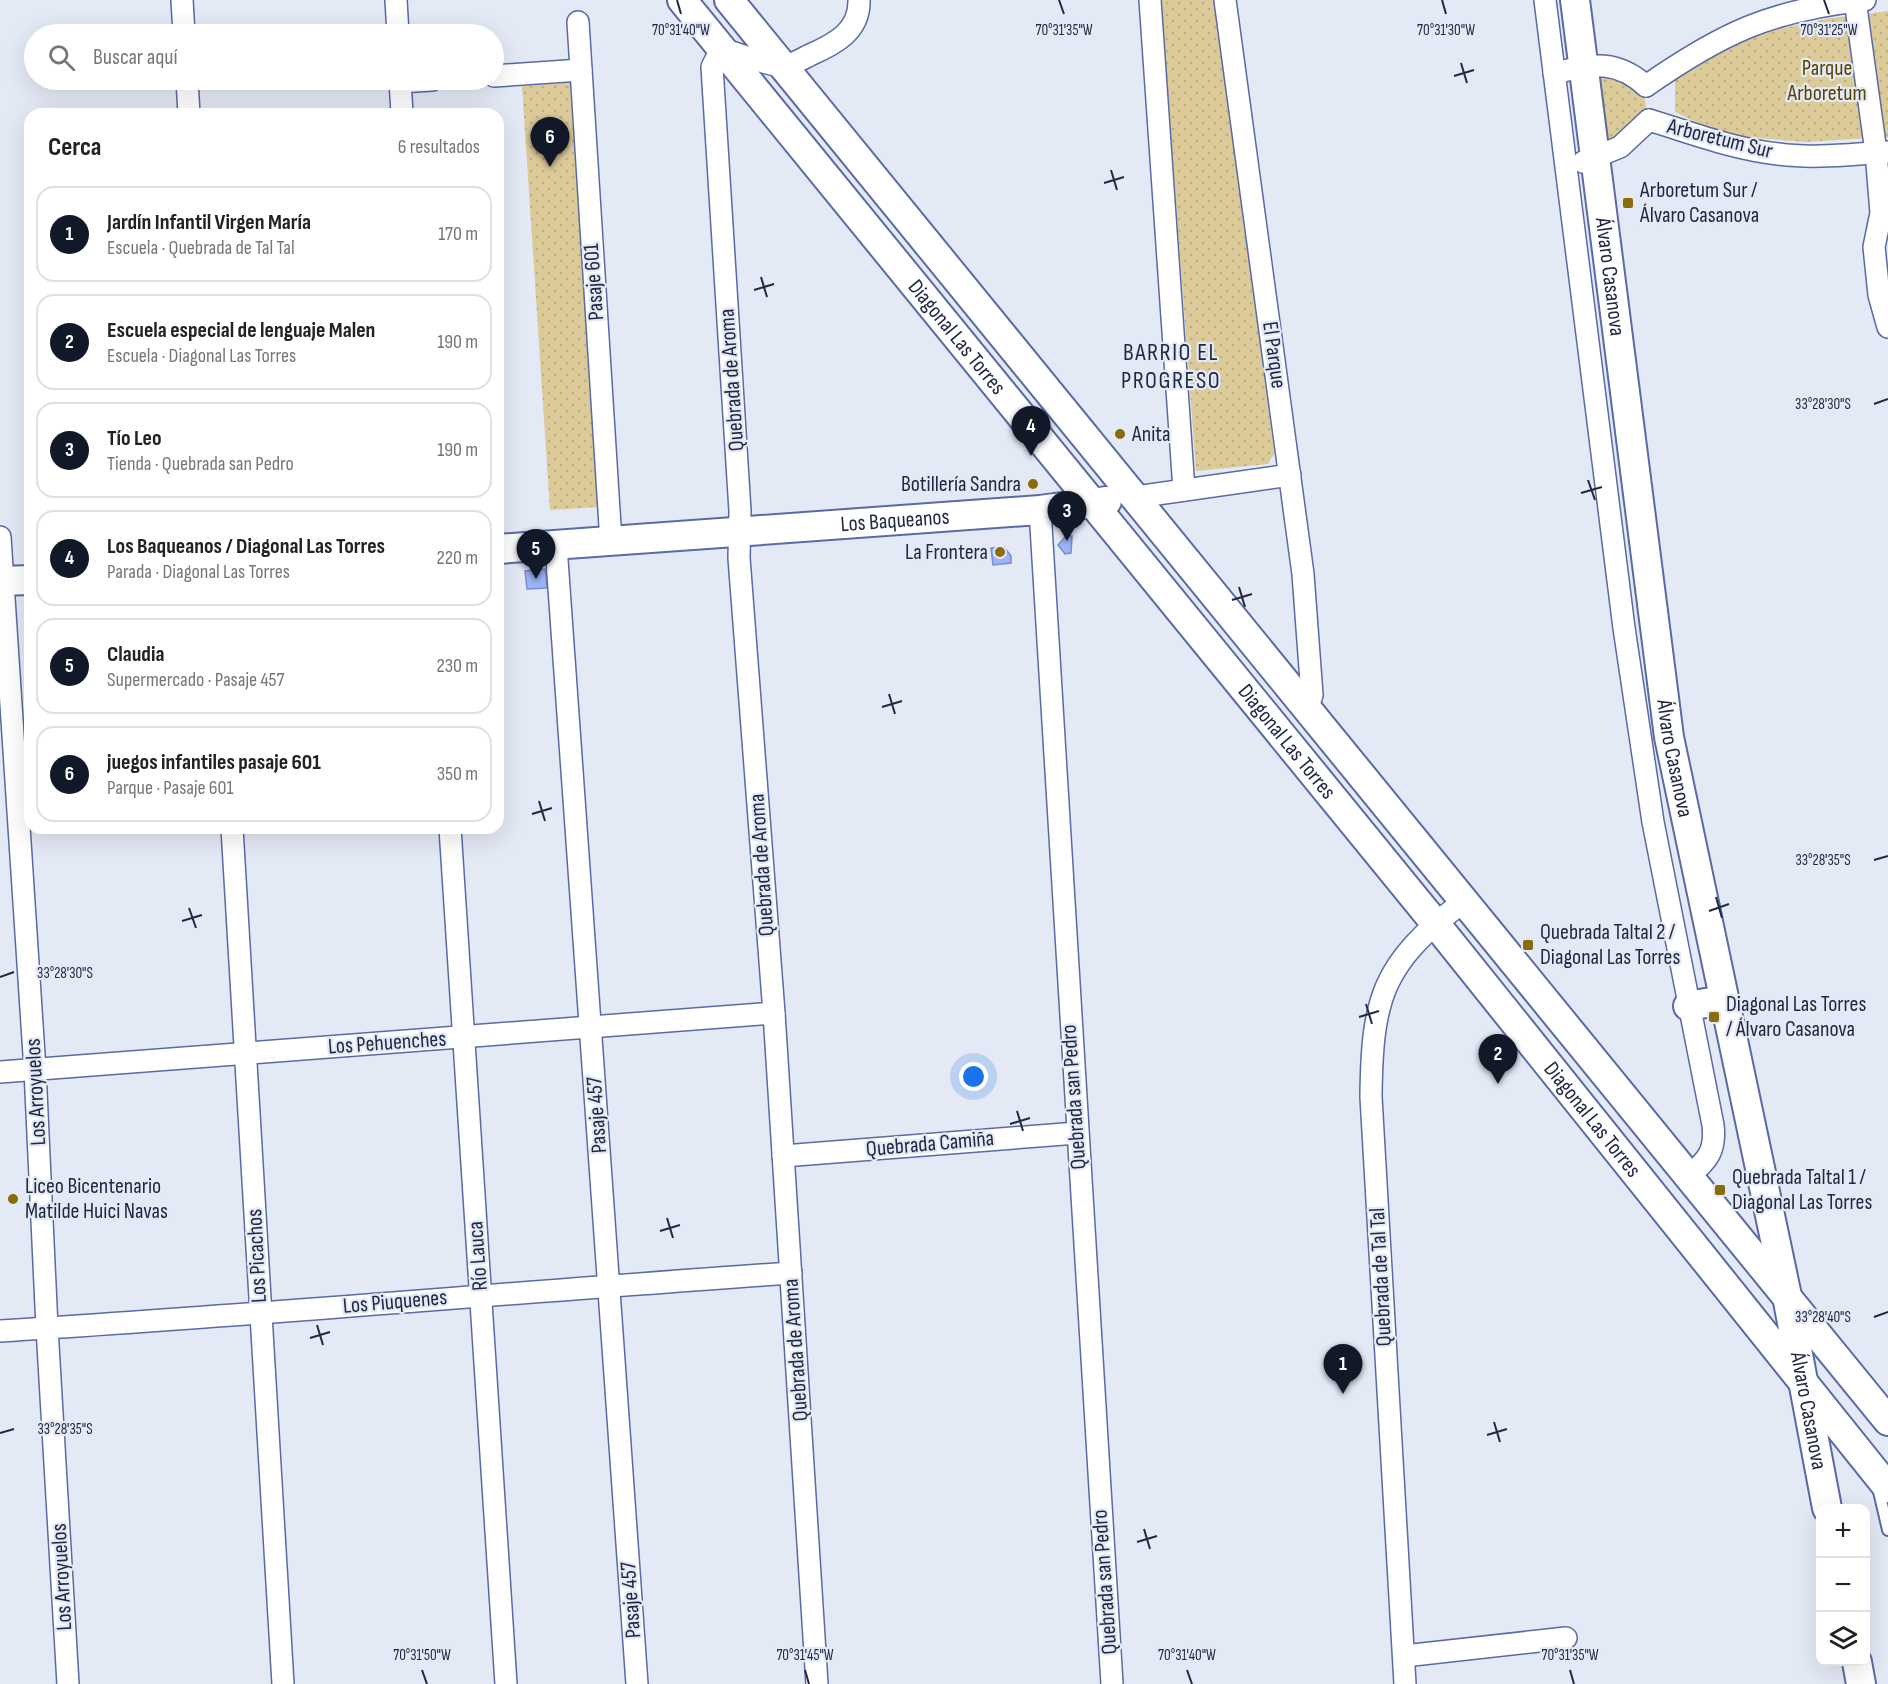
<!DOCTYPE html>
<html lang="es">
<head>
<meta charset="utf-8">
<style>
	body { margin:0; font-family:"Sofia Sans Condensed",sans-serif; background:#f2f2f2; color:#222 }
	.controls { position:absolute; right:18px; bottom:18px; display:grid; overflow:hidden; border-radius:12px; box-shadow:0 6px 24px #0002 }
	.controls button { width:54px; height:54px; display:grid; place-items:center; padding:0; border:0; border-bottom:2px solid #e0e0e0; background:#fff; color:#222; font:30px sans-serif }
	.you { position:absolute; left:974px; top:1077px; width:21px; height:21px; margin:-15px; border:4px solid #fff; border-radius:50%; background:#1a73e8; box-shadow:0 0 0 9px #1a73e833 }
	.badge { display:grid; place-items:center; width:39px; height:39px; border-radius:50%; background:#111827; color:#fff; font-size:20px; font-weight:700 }
	.pin { position:absolute; translate:-50% -50px; filter:drop-shadow(0 2px 3px #0008) }
	.pin::after { content:''; position:absolute; top:32px; width:21px; height:18px; background:inherit; clip-path:polygon(0 0,100% 0,50% 100%) }
	.list { margin:0; padding:0; list-style:none }
	h2 { display:flex; justify-content:space-between; align-items:center; height:78px; margin:0; padding:0 24px; font-size:26px }
	h2 small { font-size:20px; font-weight:400; color:#767676 }
	.list li { display:grid; grid-template-columns:39px 1fr auto; gap:18px; align-items:center; box-sizing:border-box; height:96px; margin:0 12px 12px; padding:0 12px; border:2px solid #e0e0e0; border-radius:18px }
	.list b { display:block; font-size:22px; white-space:nowrap }
	.list p { margin:0; font-size:20px; white-space:nowrap; color:#767676 }
	.list em { font-size:20px; font-style:normal; color:#767676 }
	.icon { flex:none; width:33px; height:33px; fill:none; stroke:currentColor; stroke-width:2; stroke-linecap:round; stroke-linejoin:round }
	.map { position:relative; flex:none; width:1888px; height:1684px; overflow:hidden }
	.search { position:absolute; background:#fff; box-shadow:0 6px 24px #0002; left:24px; top:24px; width:480px; height:66px; display:flex; align-items:center; gap:15px; box-sizing:border-box; padding:0 21px; border-radius:33px; color:#767676; font-size:22px }
	.panel { position:absolute; background:#fff; box-shadow:0 6px 24px #0002; left:24px; top:108px; width:480px; height:726px; border-radius:18px }
	.map>svg:first-child { display:block }
</style>
</head>
<body>
<div class="map">
<svg width="1888" height="1684" viewBox="0 0 1888 1684">
	<defs>
		<pattern id="grass-dots" width="8" height="8" patternUnits="userSpaceOnUse" patternTransform="scale(1.5)"><rect width="8" height="8" fill="#dcca99"/><path d="M2 2h.1M6 6h.1" fill="none" stroke="#bcae85" stroke-width="1.8" stroke-linecap="round"/></pattern>
	</defs>
	<rect width="100%" height="100%" fill="#e4e9f6"/>
	<g fill="url(#grass-dots)">
		<path d="M1161 0H1214L1273 444 1274 454 1268 464 1196 471Z"/>
		<path d="M1888 11V137L1805 142 1723 135 1675 112V74L1751 35 1825 19Z"/>
		<path d="M1599 76C1621 80 1647 82 1646 109 1646 117 1641 127 1633 132 1626 137 1615 139 1607 142Z"/>
		<path d="M570 83 598 507 550 510 522 86Z"/>
	</g>
	<g fill="#9db3f7" stroke="#7a8dc9" stroke-width="1.5">
		<path d="M1066 536H1072L1071 553 1065 554 1058 545Z"/>
		<path d="M1004 547 1011 556V563L993 565 991 548Z"/>
		<path d="M545 569 547 588 527 589 525 571Z"/>
	</g>
	<g fill="none" stroke-linecap="round" stroke-linejoin="round">
		<defs>
			<path id="lane" d="M1878 1487 1888 1530"/>
			<g id="street">
				<path d="M182 0 184 34"/>
				<path d="M396 0 398 34"/>
				<path d="M1150 0 1184 490"/>
				<path d="M1225 0 1303 574 1312 695 1307 710"/>
				<path d="M1545 0 1624 628 1653 822 1713 1125C1716 1150 1708 1161 1688 1176"/>
				<path d="M1855 0 1876 152 1881 213 1874 247 1879 295 1888 327"/>
				<path d="M578 22 611 542"/>
				<path d="M1554 73C1591 65 1615 58 1646 86"/>
				<path d="M494 76 581 70"/>
				<path d="M187 80 189 114"/>
				<path d="M400 80 402 114"/>
				<path d="M400 82 432 80"/>
				<path d="M1646 86C1722 33 1771 10 1865 0"/>
				<path d="M1649 120C1692 133 1733 149 1778 154 1815 159 1851 154 1888 152"/>
				<path d="M1583 162 1620 147 1649 120"/>
				<path d="M1136 497 1290 475"/>
				<path d="M1040 510 1112 1684"/>
				<path d="M0 537 35 1070 47 1328 68 1684"/>
				<path d="M556 546 637 1684"/>
				<path d="M232 828 283 1684"/>
				<path d="M450 828 506 1684"/>
				<path d="M0 1072 774 1013"/>
				<path d="M783 1156 1077 1133"/>
				<path d="M0 1331C264 1315 527 1291 791 1273"/>
				<path d="M1404 1656 1566 1638"/>
				<path d="M817 1684 774 1013 739 558 740 511 712 67 721 49C734 52 773 67 784 66 792 65 802 59 810 55 835 44 860 31 859 0"/>
				<path d="M1405 1684 1371 1097C1372 998 1382 963 1463 902"/>
			</g>
			<g id="secondary">
				<path id="s1" d="M682 0 1435 923 1888 1488"/>
				<path d="M729 0 1888 1421"/>
				<path id="s2" d="M1575 0 1669 737 1787 1296 1827 1508"/>
				<path id="s3" d="M498 549 1040 510 1107 501"/>
				<path d="M0 581 30 580"/>
				<path d="M1688 1006 1723 1000"/>
				<path d="M1857 1662 1861 1684"/>
			</g>
		</defs>
		<use href="#lane" stroke="#596aa4" stroke-width="14"/>
		<use href="#street" stroke="#596aa4" stroke-width="24"/>
		<use href="#secondary" stroke="#596aa4" stroke-width="32"/>
		<use href="#lane" stroke="#fff" stroke-width="10"/>
		<use href="#street" stroke="#fff" stroke-width="21"/>
		<use href="#secondary" stroke="#fff" stroke-width="28"/>
	</g>
	<path fill="none" stroke="#212841" stroke-width="2" d="M677 0 681 14M1059 0 1064 14M1442 0 1446 14M1824 0 1829 14M1461 63 1467 83M1454 76 1474 70M1111 170 1117 190M1104 183 1124 177M761 277 767 297M754 290 774 284M1874 404 1888 399M1588 480 1595 500M1581 493 1602 487M1239 587 1245 607M1232 600 1252 594M889 694 895 714M882 707 902 701M539 801 545 821M532 814 552 808M1874 860 1888 856M1716 897 1722 918M189 908 196 928M1709 911 1729 904M182 921 202 915M0 977 14 972M1366 1004 1372 1024M1359 1017 1379 1011M1017 1111 1023 1131M1010 1124 1030 1118M667 1218 673 1238M660 1231 680 1225M1874 1317 1888 1312M317 1325 323 1345M310 1338 330 1332M1494 1422 1500 1442M0 1433 14 1429M1487 1435 1507 1429M1144 1529 1150 1549M1137 1542 1157 1536M422 1670 427 1684M805 1670 809 1684M1187 1670 1192 1684M1570 1670 1574 1684"/>
	<g fill="#886c0a" stroke="#e4e9f6" stroke-width="2">
		<rect x="1622" y="197" width="12" height="12" rx="3"/>
		<circle cx="1120" cy="434" r="6"/>
		<circle cx="1033" cy="484" r="6"/>
		<circle cx="1000" cy="552" r="6"/>
		<rect x="1522" y="939" width="12" height="12" rx="3"/>
		<rect x="1708" y="1011" width="12" height="12" rx="3"/>
		<rect x="1714" y="1184" width="12" height="12" rx="3"/>
		<circle cx="13" cy="1199" r="6"/>
	</g>
	<g text-anchor="middle" dominant-baseline="central" stroke-width="4.5" stroke-linejoin="round" paint-order="stroke">
		<g font-size="22" fill="#564303" stroke="#e4e9f6">
			<text x="1827" y="68">Parque<tspan x="1827" dy="25">Arboretum</tspan></text>
		</g>
		<g font-size="22" fill="#212841" stroke="#e4e9f6">
			<text transform="translate(1720 139) rotate(14)">Arboretum Sur</text>
			<text stroke="none"><textPath href="#s2" startOffset="279">Álvaro Casanova</textPath></text>
			<text transform="translate(594 282) rotate(-94)">Pasaje 601</text>
			<text stroke="none"><textPath href="#s1" startOffset="435">Diagonal Las Torres</textPath></text>
			<text transform="translate(1274 355) rotate(82)">El Parque</text>
			<text transform="translate(732 380) rotate(-94)">Quebrada de Aroma</text>
			<text stroke="none"><textPath href="#s3" startOffset="398">Los Baqueanos</textPath></text>
			<text stroke="none"><textPath href="#s1" startOffset="957">Diagonal Las Torres</textPath></text>
			<text stroke="none"><textPath href="#s2" startOffset="765">Álvaro Casanova</textPath></text>
			<text transform="translate(762 865) rotate(-94)">Quebrada de Aroma</text>
			<text transform="translate(387 1043) rotate(-4)">Los Pehuenches</text>
			<text transform="translate(36 1092) rotate(-93)">Los Arroyuelos</text>
			<text transform="translate(1074 1097) rotate(-94)">Quebrada san Pedro</text>
			<text transform="translate(597 1115) rotate(-94)">Pasaje 457</text>
			<text stroke="none"><textPath href="#s1" startOffset="1443">Diagonal Las Torres</textPath></text>
			<text transform="translate(930 1144) rotate(-5)">Quebrada Camiña</text>
			<text transform="translate(257 1256) rotate(-93)">Los Picachos</text>
			<text transform="translate(478 1256) rotate(-94)">Río Lauca</text>
			<text transform="translate(1381 1277) rotate(-93)">Quebrada de Tal Tal</text>
			<text transform="translate(395 1302) rotate(-5)">Los Piuquenes</text>
			<text transform="translate(796 1350) rotate(-94)">Quebrada de Aroma</text>
			<text stroke="none"><textPath href="#s2" startOffset="1431">Álvaro Casanova</textPath></text>
			<text transform="translate(62 1577) rotate(-93)">Los Arroyuelos</text>
			<text transform="translate(1105 1582) rotate(-94)">Quebrada san Pedro</text>
			<text transform="translate(631 1600) rotate(-94)">Pasaje 457</text>
		</g>
		<g font-size="22" fill="#212841" stroke="#e4e9f6" text-anchor="start">
			<text x="1640" y="190">Arboretum Sur /<tspan x="1640" dy="25">Álvaro Casanova</tspan></text>
			<text x="1132" y="434">Anita</text>
			<text x="1021" y="484" text-anchor="end">Botillería Sandra</text>
			<text x="988" y="552" text-anchor="end">La Frontera</text>
			<text x="1540" y="932">Quebrada Taltal 2 /<tspan x="1540" dy="25">Diagonal Las Torres</tspan></text>
			<text x="1726" y="1004">Diagonal Las Torres<tspan x="1726" dy="25">/ Álvaro Casanova</tspan></text>
			<text x="1732" y="1177">Quebrada Taltal 1 /<tspan x="1732" dy="25">Diagonal Las Torres</tspan></text>
			<text x="25" y="1186">Liceo Bicentenario<tspan x="25" dy="25">Matilde Huici Navas</tspan></text>
		</g>
		<g font-size="24" letter-spacing="1.5" fill="#212841" stroke="#e4e9f6">
			<text x="1171" y="352">BARRIO EL<tspan x="1171" dy="28">PROGRESO</tspan></text>
		</g>
	</g>
	<g font-size="15" text-anchor="middle" fill="#212841" stroke="#e4e9f6" stroke-width="4.5" stroke-linejoin="round" paint-order="stroke">
		<text x="681" y="35">70°31'40"W</text>
		<text x="1064" y="35">70°31'35"W</text>
		<text x="1829" y="35">70°31'25"W</text>
		<text x="1446" y="35">70°31'30"W</text>
		<text x="1823" y="409">33°28'30"S</text>
		<text x="1823" y="865">33°28'35"S</text>
		<text x="65" y="978">33°28'30"S</text>
		<text x="1823" y="1322">33°28'40"S</text>
		<text x="65" y="1434">33°28'35"S</text>
		<text x="422" y="1660">70°31'50"W</text>
		<text x="805" y="1660">70°31'45"W</text>
		<text x="1187" y="1660">70°31'40"W</text>
		<text x="1570" y="1660">70°31'35"W</text>
	</g>
</svg>
<div class="controls">
<button>+</button>
<button>−</button>
<button><svg class="icon" aria-label="layers" viewBox="0 0 24 24"><path d="M12 4l9 5-9 5-9-5zM3 14l9 5 9-5"/></svg></button>
</div>
<div class="you"></div>
<div class="pin badge" style="left:1343px;top:1394px">1</div>
<div class="pin badge" style="left:1498px;top:1084px">2</div>
<div class="pin badge" style="left:1067px;top:541px">3</div>
<div class="pin badge" style="left:1031px;top:456px">4</div>
<div class="pin badge" style="left:536px;top:579px">5</div>
<div class="pin badge" style="left:550px;top:167px">6</div>
<div class="search"><svg class="icon" aria-label="search" viewBox="0 0 24 24"><circle cx="10" cy="10" r="6"/><path d="M15 15l6 6"/></svg>Buscar aquí</div>
<section class="panel">
<h2>Cerca<small>6 resultados</small></h2>
<ul class="list">
<li><span class="badge">1</span><div><b>Jardín Infantil Virgen María</b><p>Escuela · Quebrada de Tal Tal</p></div><em>170 m</em></li>
<li><span class="badge">2</span><div><b>Escuela especial de lenguaje Malen</b><p>Escuela · Diagonal Las Torres</p></div><em>190 m</em></li>
<li><span class="badge">3</span><div><b>Tío Leo</b><p>Tienda · Quebrada san Pedro</p></div><em>190 m</em></li>
<li><span class="badge">4</span><div><b>Los Baqueanos / Diagonal Las Torres</b><p>Parada · Diagonal Las Torres</p></div><em>220 m</em></li>
<li><span class="badge">5</span><div><b>Claudia</b><p>Supermercado · Pasaje 457</p></div><em>230 m</em></li>
<li><span class="badge">6</span><div><b>juegos infantiles pasaje 601</b><p>Parque · Pasaje 601</p></div><em>350 m</em></li>
</ul>
</section>
</div>
</body>
</html>
